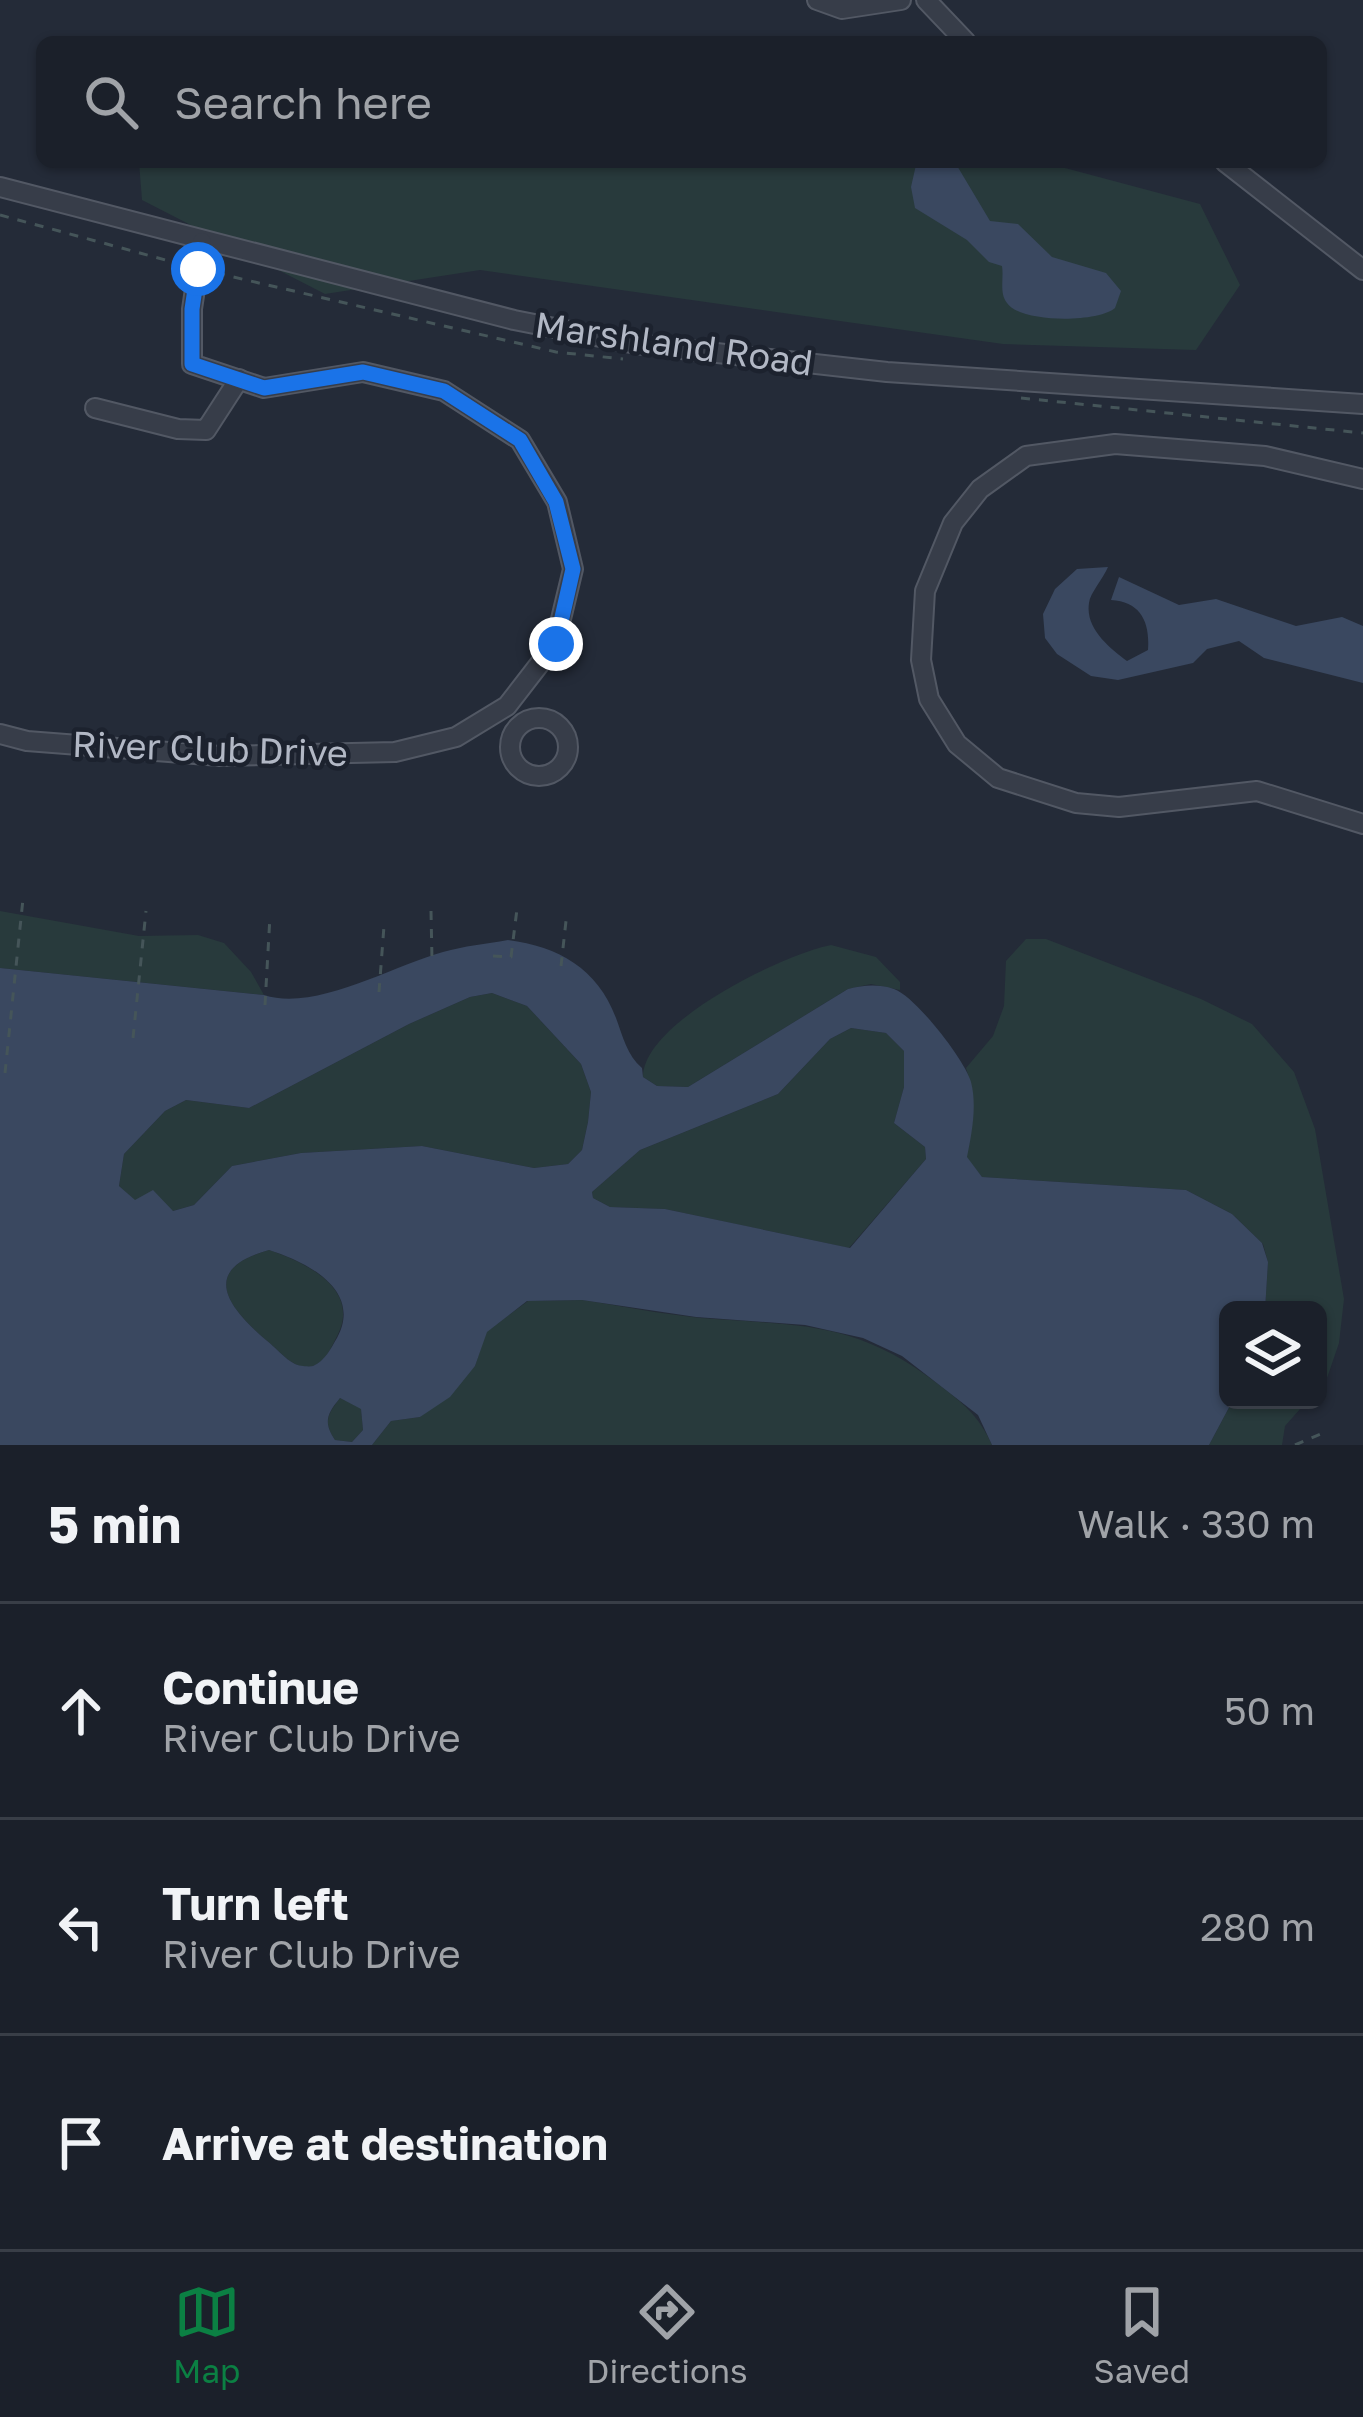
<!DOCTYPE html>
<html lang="en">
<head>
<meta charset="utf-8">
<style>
	body { margin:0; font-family:"Golos Text",sans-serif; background:#282d36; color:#f1f3f6 }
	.controls { position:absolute; right:36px; bottom:36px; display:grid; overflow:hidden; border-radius:18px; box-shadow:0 3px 9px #0004 }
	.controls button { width:108px; height:108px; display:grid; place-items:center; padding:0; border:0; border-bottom:3px solid #393e47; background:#1b202a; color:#f1f3f6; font:60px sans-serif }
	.stop { position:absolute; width:36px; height:36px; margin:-27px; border:9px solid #1a73e8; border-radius:50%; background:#fff }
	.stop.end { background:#1a73e8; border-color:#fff; box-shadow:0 3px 12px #0008 }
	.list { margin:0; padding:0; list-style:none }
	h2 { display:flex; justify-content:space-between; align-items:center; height:156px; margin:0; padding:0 48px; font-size:51px }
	h2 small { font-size:39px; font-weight:400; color:#a0a3a8 }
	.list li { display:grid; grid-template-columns:78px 1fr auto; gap:36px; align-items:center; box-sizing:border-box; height:216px; padding:0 48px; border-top:3px solid #393e47 }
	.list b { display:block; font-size:45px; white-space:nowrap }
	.list p { margin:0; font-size:39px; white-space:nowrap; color:#a0a3a8 }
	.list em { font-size:39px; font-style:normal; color:#a0a3a8 }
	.icon { flex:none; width:66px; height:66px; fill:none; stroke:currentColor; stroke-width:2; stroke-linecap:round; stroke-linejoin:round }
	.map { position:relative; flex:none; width:1363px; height:1445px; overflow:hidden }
	.search { position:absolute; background:#1b202a; box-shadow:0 3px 9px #0004; left:36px; right:36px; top:36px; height:132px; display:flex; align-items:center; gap:30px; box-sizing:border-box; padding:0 42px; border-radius:18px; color:#a0a3a8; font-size:45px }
	.sheet { height:804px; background:#1b202a }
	nav { display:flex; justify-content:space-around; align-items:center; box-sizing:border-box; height:168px; border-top:3px solid #393e47; background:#1b202a; font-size:33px; color:#a0a3a8 }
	nav a { display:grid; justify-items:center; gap:6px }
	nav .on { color:#0b8043 }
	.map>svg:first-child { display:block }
</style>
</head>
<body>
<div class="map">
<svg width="1363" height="1445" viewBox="0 0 1363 1445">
	<rect width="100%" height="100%" fill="#242b38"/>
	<g fill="#283a3c">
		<path d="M139 162H1020L1050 164 1200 204 1240 285 1196 350 1003 344 480 270 325 294 142 200Z"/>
		<path d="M0 911 139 936 198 935 224 943 251 972 264 995 0 968Z"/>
		<path d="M1026 939H1046L1201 999 1252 1024 1294 1072 1315 1129 1344 1299 1339 1343 1327 1378 1318 1389V1310H1265L1268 1262 1263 1244 1232 1214 1186 1190 982 1177 966 1157C974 1127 976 1097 966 1068L993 1036 1004 1006 1006 961Z"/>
		<path d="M831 945 876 957 900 982V990L871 984 848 989 688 1087 657 1086 643 1077C643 1022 784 954 831 945Z"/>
		<path d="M492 993 527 1006 581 1064 591 1092 588 1122 582 1150 568 1164 534 1168 422 1146 301 1153 232 1166 194 1205 173 1211 134 1200 119 1186 124 1154 165 1111 186 1100 249 1108 409 1024 470 997Z"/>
		<path d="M851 1028 886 1033 904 1051V1087L894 1123 925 1147 926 1159 849 1248 665 1209 610 1207 593 1198 592 1192 640 1150 778 1094 830 1039Z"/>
		<path d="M269 1250C307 1263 363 1290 336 1338 331 1348 325 1362 313 1366 308 1368 298 1366 295 1364 285 1359 275 1347 266 1340 226 1306 200 1269 269 1250Z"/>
		<path d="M582 1300C621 1306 661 1314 701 1318 800 1326 855 1320 938 1384 963 1403 979 1416 992 1445H372L391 1421 420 1417 475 1366 486 1332 528 1301Z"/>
		<path d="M340 1398 361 1408 363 1430 352 1442 335 1440C323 1422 327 1415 340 1398Z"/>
		<path d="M1233 1400H1308L1285 1426 1282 1445H1209Z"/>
	</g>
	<g fill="#3a4860" fill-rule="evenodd">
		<path d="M921 162 956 164 990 221 1018 224 1052 257 1106 273 1121 291 1115 308C1098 323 1020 323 1007 303 999 293 1004 278 1002 266L989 262 967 240 915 208 911 187 916 165Z"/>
		<path d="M1108 567C1103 579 1090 593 1089 603 1085 629 1110 648 1127 661L1148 650C1150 622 1141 602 1111 600L1119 577 1179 605 1216 599 1296 626 1342 617 1363 626V683L1264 658 1239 641 1207 649 1193 663 1118 680 1091 676 1057 654 1045 638 1043 614 1055 589 1077 569Z"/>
		<path d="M508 940C559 947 597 968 616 1018 623 1037 627 1055 642 1068L643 1077 657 1086 688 1087 848 989C864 985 878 984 894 989 915 996 965 1060 971 1082 977 1105 972 1133 967 1157L982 1177 1186 1190 1232 1214 1262 1243 1268 1262 1265 1310H1228V1400H1233L1209 1445H992L978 1415 902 1356 863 1338 805 1325 696 1317 582 1300 527 1301 487 1332 475 1366 450 1397 420 1417 391 1421 372 1445H0V968L264 995C315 1012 392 966 443 952 464 946 486 944 508 940ZM492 993 527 1006 581 1064 591 1092 588 1122 582 1150 568 1164 534 1168 422 1146 301 1153 232 1166 194 1205 173 1211 153 1190 135 1200 119 1186 124 1154 165 1111 186 1100 249 1108 409 1024 470 997ZM851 1028 886 1033 904 1051V1087L894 1123 925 1147 926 1159 850 1248 665 1209 610 1207 593 1198 592 1192 640 1150 778 1094 830 1039ZM269 1250C307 1262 363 1290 337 1338 331 1348 325 1361 313 1366 309 1367 299 1366 295 1364 285 1359 275 1347 266 1340 226 1306 200 1269 269 1250ZM340 1398 361 1409 363 1430 352 1442 335 1440C323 1422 327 1414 340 1398Z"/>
	</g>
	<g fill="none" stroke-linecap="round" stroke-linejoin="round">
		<defs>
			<g id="minor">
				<path d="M817 0 842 9 901 0"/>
				<path d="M926 0 966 42"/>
				<path d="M1225 162 1363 270"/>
				<path d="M0 187 514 320 636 344 887 372 1363 404"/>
				<path d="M95 408 178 429 206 430 239 379"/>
				<path d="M1363 479 1265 456 1115 444 1026 456 980 489 953 523 925 591 921 660 929 699 957 744 998 778 1076 803 1119 807 1257 791 1363 824"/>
				<circle cx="539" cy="747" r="29"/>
				<path d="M0 734 27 741 220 756 395 752 456 737 507 706 555 644 573 569 557 502 520 440 444 391 363 372 264 388 192 364V309L202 242"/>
			</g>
		</defs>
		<use href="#minor" stroke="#525864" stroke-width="22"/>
		<g stroke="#455559" stroke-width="3" stroke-dasharray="9 9" stroke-linecap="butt">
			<path d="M0 215 184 265"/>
			<path d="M216 273 556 352 623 359"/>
			<path d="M1021 398 1363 433"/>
			<path d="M431 911 432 960"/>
			<path d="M493 956 511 957 517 909"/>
			<path d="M561 966 566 921"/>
			<path d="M379 992 384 926"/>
			<path d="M265 1005 270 916"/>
			<path d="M133 1038 146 911"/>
			<path d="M5 1073 23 899"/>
			<path d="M1295 1445 1328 1431"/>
		</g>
		<use href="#minor" stroke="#373d49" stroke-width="18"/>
	</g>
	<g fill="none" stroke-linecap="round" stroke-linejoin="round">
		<path stroke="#1a73e8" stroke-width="15" d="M198 269 192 309V364L264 388 363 372 444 391 520 440 556 502 573 569 556 644"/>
	</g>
	<g text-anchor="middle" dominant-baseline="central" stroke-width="9" stroke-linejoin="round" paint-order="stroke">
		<g font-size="36" fill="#b2b8c5" stroke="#1c222e">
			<text transform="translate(674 343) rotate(8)">Marshland Road</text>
			<text transform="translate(210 748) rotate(2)">River Club Drive</text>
		</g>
	</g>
</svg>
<div class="controls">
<button><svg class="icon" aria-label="layers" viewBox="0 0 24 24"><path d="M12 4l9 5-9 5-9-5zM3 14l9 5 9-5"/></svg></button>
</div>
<div class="stop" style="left:198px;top:269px"></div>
<div class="stop end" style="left:556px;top:644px"></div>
<div class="search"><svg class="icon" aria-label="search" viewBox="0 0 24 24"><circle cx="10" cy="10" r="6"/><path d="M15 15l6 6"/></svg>Search here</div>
</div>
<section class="sheet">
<h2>5 min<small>Walk · 330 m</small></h2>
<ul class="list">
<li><svg class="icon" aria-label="ahead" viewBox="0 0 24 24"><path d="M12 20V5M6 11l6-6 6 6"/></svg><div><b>Continue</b><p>River Club Drive</p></div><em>50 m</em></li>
<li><svg class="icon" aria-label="left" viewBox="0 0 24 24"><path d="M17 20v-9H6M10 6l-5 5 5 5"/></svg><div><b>Turn left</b><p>River Club Drive</p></div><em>280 m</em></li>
<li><svg class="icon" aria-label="arrive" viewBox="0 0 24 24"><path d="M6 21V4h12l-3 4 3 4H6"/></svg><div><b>Arrive at destination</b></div></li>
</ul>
</section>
<nav>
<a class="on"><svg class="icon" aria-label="map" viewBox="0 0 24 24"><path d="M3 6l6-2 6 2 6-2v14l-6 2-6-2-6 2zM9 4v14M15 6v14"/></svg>Map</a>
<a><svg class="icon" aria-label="directions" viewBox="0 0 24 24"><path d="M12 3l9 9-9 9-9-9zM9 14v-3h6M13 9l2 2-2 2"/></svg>Directions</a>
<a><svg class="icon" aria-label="saved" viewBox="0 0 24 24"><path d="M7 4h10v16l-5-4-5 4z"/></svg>Saved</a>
</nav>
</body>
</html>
